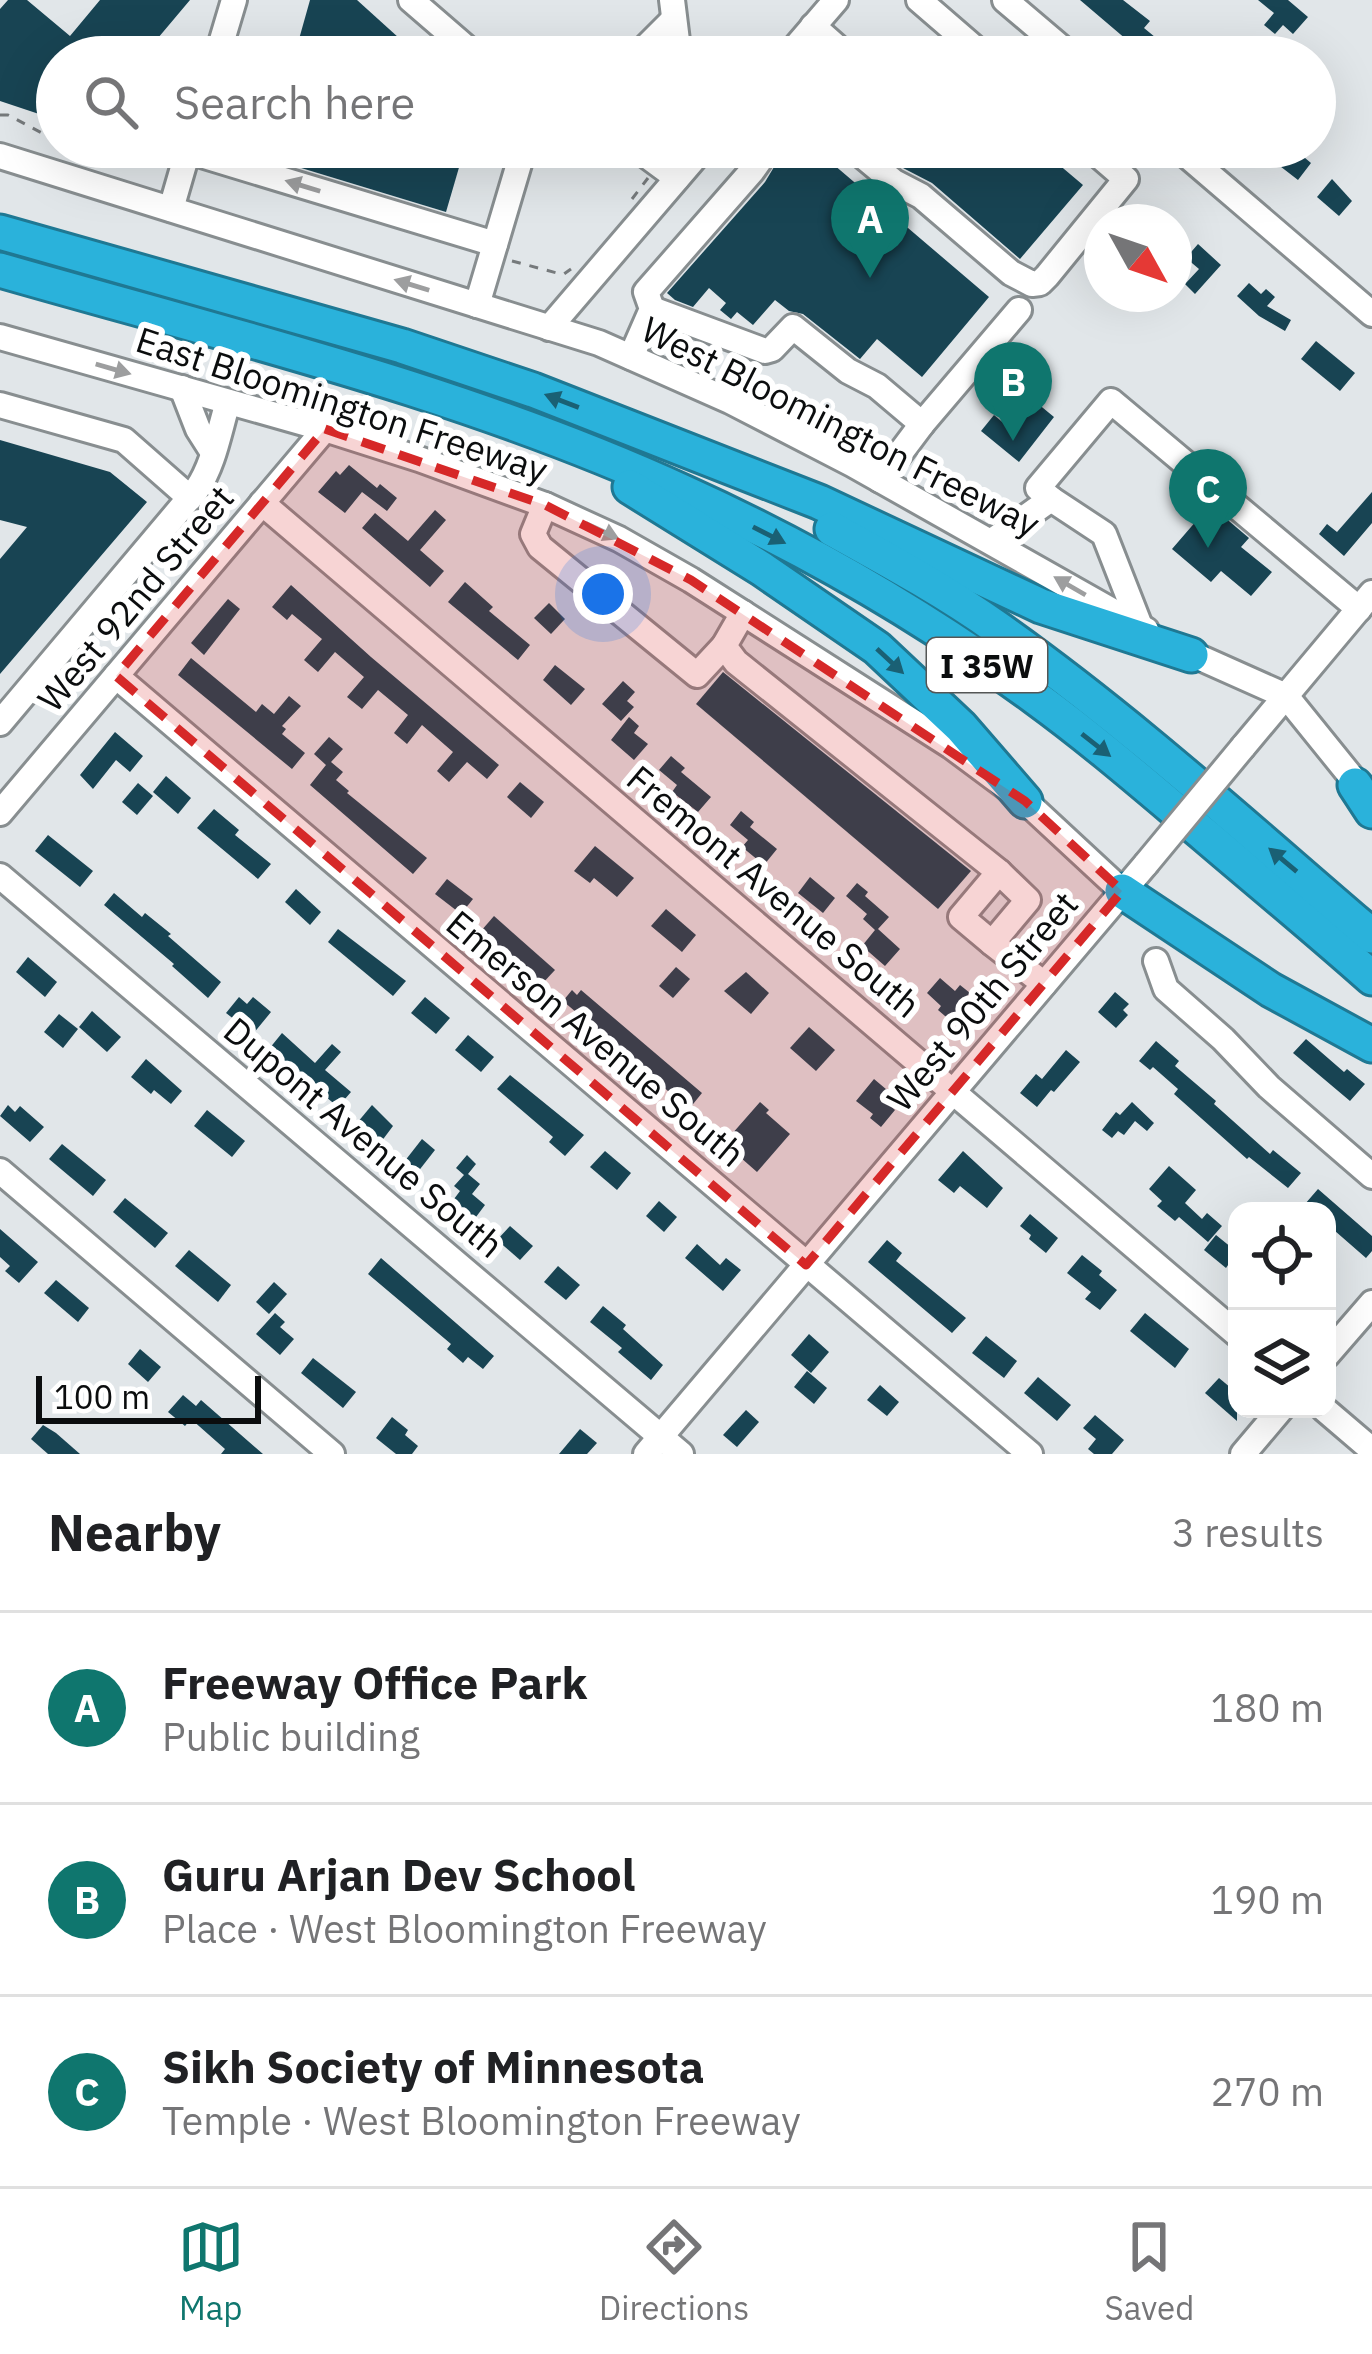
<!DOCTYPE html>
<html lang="en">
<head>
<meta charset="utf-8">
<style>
	body { margin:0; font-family:"IBM Plex Sans",sans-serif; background:#f2f2f2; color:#202124 }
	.controls { position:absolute; right:36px; bottom:36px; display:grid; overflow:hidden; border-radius:24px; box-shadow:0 12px 48px #0002 }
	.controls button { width:108px; height:108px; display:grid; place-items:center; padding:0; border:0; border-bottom:3px solid #e0e0e0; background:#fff; color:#202124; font:60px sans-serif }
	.compass { position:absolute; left:1084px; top:204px; width:108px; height:108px; border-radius:50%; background:#fff; box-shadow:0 12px 48px #0002; rotate:130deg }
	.scale { position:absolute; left:36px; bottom:30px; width:225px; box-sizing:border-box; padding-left:12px; border:6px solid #0b0d0e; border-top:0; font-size:33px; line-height:42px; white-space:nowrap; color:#0b0d0e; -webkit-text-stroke:9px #fff; paint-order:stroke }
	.you { position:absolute; left:603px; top:594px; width:42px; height:42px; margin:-30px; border:9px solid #fff; border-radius:50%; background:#1a73e8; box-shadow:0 0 0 18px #1a73e833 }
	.badge { display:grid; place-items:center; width:78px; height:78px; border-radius:50%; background:#0f766e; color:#fff; font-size:39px; font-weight:700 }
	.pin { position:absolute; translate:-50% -99px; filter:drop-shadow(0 3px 6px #0008) }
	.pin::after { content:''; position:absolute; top:63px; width:42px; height:36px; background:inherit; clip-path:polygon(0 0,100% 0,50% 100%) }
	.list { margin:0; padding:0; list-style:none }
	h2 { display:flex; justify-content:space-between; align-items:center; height:156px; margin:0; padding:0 48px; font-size:51px }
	h2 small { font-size:39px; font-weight:400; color:#757577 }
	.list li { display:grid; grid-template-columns:78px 1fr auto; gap:36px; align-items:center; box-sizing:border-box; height:192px; padding:0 48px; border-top:3px solid #e0e0e0 }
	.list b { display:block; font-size:45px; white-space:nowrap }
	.list p { margin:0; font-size:39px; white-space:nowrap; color:#757577 }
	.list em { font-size:39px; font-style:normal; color:#757577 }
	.icon { flex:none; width:66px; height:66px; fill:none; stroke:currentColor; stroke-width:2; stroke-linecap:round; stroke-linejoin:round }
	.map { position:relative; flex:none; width:1372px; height:1454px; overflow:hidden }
	.search { position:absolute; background:#fff; box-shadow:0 12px 48px #0002; left:36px; right:36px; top:36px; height:132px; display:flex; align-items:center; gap:30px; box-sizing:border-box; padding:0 42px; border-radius:66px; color:#757577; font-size:45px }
	.sheet { height:732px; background:#fff }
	nav { display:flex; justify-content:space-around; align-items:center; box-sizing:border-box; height:168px; border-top:3px solid #e0e0e0; background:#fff; font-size:33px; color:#757577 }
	nav a { display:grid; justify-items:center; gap:6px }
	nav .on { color:#0f766e }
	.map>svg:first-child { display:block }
</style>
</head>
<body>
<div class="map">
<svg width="1372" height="1454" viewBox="0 0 1372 1454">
	<rect width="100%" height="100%" fill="#e1e6e9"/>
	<g fill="#184453">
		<path d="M8 0H27L70 36 100 0H190L142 57H57V120L0 101V9Z"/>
		<path d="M310 0H357L420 57H294Z"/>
		<path d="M1080 0H1123L1150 21 1144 28 1178 56 1193 38 1217 57H1147Z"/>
		<path d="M1258 0H1288L1308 17 1293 34 1283 25 1275 34 1264 25 1274 13Z"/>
		<path d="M268 147H465L446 212 265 157Z"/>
		<path d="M786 147H813L989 297 922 377 877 339 860 359 803 314 789 311 775 300 753 325 737 312 731 319 720 310 726 303 709 288 693 307 675 300 667 293 765 182Z"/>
		<path d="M878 147H1038L1083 185 1020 259 932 183 903 168Z"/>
		<path d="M1268 147H1292L1311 163 1298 180 1276 163 1280 158Z"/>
		<path d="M1332 179 1352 201 1339 216 1317 197Z"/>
		<path d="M1198 244 1221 265 1195 294 1185 284 1199 269 1186 258Z"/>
		<path d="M1249 283 1261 294 1266 289 1275 297 1267 306 1291 320 1285 331 1259 316 1237 296Z"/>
		<path d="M1316 341 1355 373 1340 391 1301 359Z"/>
		<path d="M1037 403 1054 417 1019 462 981 431 994 415 1013 431Z"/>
		<path d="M0 440 110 472 147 502 0 674V559L27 527 0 520Z"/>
		<path d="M349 465 377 488 380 484 397 498 387 511 362 492 345 513 318 492 336 471 340 475Z"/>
		<path d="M1372 492V523L1344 556 1319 534 1327 524 1337 532Z"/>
		<path d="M1210 505 1249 538 1241 547 1272 572 1251 596 1221 571 1211 582 1172 549Z"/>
		<path d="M435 510 446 520 420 550 444 571 430 587 362 528 375 513 408 541Z"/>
		<path d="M465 582 493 607 489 611 530 645 518 660 448 602Z"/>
		<path d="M291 585 371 657 499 765 487 779 467 762 449 782 437 771 453 752 422 725 407 744 394 733 408 715 378 690 362 709 347 697 364 677 335 652 318 672 304 660 322 639 292 614 287 620 272 607Z"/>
		<path d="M228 599 240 609 204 655 191 643Z"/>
		<path d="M549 603 565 619 551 634 534 618Z"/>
		<path d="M191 658 256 712 262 704 274 714 289 696 301 706 282 726 286 729 282 734 305 753 292 769 178 675Z"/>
		<path d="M555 665 585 689 571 705 543 680Z"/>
		<path d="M723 672 971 871 938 909 696 704Z"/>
		<path d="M623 681 635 692 627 701 634 707 621 721 602 704Z"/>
		<path d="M629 717 639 726 634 733 648 744 634 760 611 740Z"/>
		<path d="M115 732 143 756 130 772 116 760 93 789 80 775Z"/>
		<path d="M329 737 343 749 331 762 343 772 336 780 349 791 347 793 427 858 413 874 310 785 326 765 314 754Z"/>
		<path d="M671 756 685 768 681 772 711 797 698 812 672 792 677 785 659 770Z"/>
		<path d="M166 776 191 798 178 814 153 792Z"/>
		<path d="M520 782 544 802 531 818 507 797Z"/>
		<path d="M138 783 153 796 137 815 122 802Z"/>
		<path d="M214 809 239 830 235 835 271 864 258 879 197 828Z"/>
		<path d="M741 811 754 822 750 827 777 849 764 865 742 847 748 840 730 825Z"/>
		<path d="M48 835 93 871 80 887 35 851Z"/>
		<path d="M595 846 634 878 617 897 594 878 590 883 574 871Z"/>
		<path d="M810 877 835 898 823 913 798 893Z"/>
		<path d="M447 879 473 899 461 914 435 894Z"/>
		<path d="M857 883 868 892 865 896 889 917 878 929 900 949 885 966 862 946 875 930 863 919 867 914 846 896Z"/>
		<path d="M296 889 321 912 310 925 285 902Z"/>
		<path d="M114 893 142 917 145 913 171 934 168 936 221 982 208 998 172 966 174 964 104 905Z"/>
		<path d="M666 909 696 935 682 952 651 926Z"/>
		<path d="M494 916 555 970 541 985 481 931Z"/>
		<path d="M338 929 406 981 393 996 328 942Z"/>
		<path d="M28 957 57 982 45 997 16 972Z"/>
		<path d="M676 967 690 979 673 998 659 986Z"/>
		<path d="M746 972 769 993 751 1014 724 991Z"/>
		<path d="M940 978 955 991 960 985 970 993 965 998 969 1001 952 1022 938 1010 941 1006 927 993Z"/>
		<path d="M572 990 577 995 581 990 702 1093 689 1109 563 1001Z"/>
		<path d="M1115 992 1129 1004 1123 1010 1128 1015 1116 1028 1098 1012Z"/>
		<path d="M239 997 247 1004 253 997 271 1012 253 1034 226 1013Z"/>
		<path d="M425 997 450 1018 436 1034 411 1013Z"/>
		<path d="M92 1011 121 1037 107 1052 79 1027Z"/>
		<path d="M59 1014 78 1029 63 1048 44 1032Z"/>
		<path d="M809 1027 835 1050 816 1071 790 1048Z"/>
		<path d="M282 1033 315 1063 332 1044 341 1052 325 1070 351 1092 338 1107 269 1049Z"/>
		<path d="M468 1035 494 1057 481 1072 455 1050Z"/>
		<path d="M1306 1039 1344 1072 1347 1069 1365 1084 1350 1101 1293 1053Z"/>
		<path d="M1156 1041 1179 1061 1175 1066 1216 1101 1214 1104 1270 1154 1273 1150 1301 1173 1288 1188 1249 1157 1247 1159 1174 1094 1178 1089 1153 1067 1150 1070 1139 1061Z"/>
		<path d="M1066 1050 1080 1062 1054 1092 1051 1090 1037 1107 1020 1093 1036 1074 1042 1079Z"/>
		<path d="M146 1059 182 1091 171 1104 154 1090 151 1094 131 1077Z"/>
		<path d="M510 1075 584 1135 565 1156 549 1142 553 1137 497 1089Z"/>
		<path d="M874 1079 893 1095 887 1103 895 1110 881 1127 870 1118 873 1114 856 1101Z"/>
		<path d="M760 1102 769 1110 766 1113 790 1134 757 1172 724 1143Z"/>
		<path d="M1132 1102 1154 1123 1147 1131 1135 1121 1124 1135 1118 1131 1112 1138 1102 1130 1116 1112 1120 1115Z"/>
		<path d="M8 1105 15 1112 20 1106 44 1127 30 1142 0 1116Z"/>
		<path d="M372 1105 393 1126 381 1142 357 1123Z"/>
		<path d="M207 1110 245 1141 232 1157 194 1126Z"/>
		<path d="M422 1139 435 1150 417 1173 404 1162Z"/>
		<path d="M62 1144 106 1180 93 1196 49 1159Z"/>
		<path d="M605 1151 631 1173 617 1190 590 1167Z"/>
		<path d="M963 1151 1003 1188 987 1208 960 1186 954 1193 938 1180Z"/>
		<path d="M467 1155 476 1164 468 1174 480 1184 472 1194 485 1205 473 1221 451 1203 460 1191 454 1186 464 1175 456 1168Z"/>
		<path d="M1169 1166 1196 1190 1185 1203 1202 1219 1207 1213 1222 1226 1208 1242 1179 1217 1175 1221 1157 1206 1162 1201 1149 1189Z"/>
		<path d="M1318 1189 1372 1236V1251L1366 1258 1327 1224V1211H1312L1305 1204Z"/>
		<path d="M125 1198 168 1233 155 1248 113 1212Z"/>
		<path d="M659 1201 677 1217 664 1232 646 1216Z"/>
		<path d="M1030 1214 1058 1238 1046 1253 1029 1239 1031 1235 1020 1226Z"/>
		<path d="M510 1226 533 1246 520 1260 497 1240Z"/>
		<path d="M0 1229 38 1262 19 1283 5 1271 10 1266 0 1257Z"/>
		<path d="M1216 1235 1237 1252 1226 1268 1204 1250Z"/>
		<path d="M887 1240 902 1253 896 1261 966 1318 952 1333 868 1262Z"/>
		<path d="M697 1244 720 1265 726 1258 741 1270 723 1291 685 1258Z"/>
		<path d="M189 1250 231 1285 218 1302 175 1266Z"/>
		<path d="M1082 1255 1102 1271 1099 1275 1117 1290 1100 1310 1085 1299 1091 1292 1067 1273Z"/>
		<path d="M381 1258 494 1356 483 1369 468 1357 463 1363 447 1349 451 1344 368 1274Z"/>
		<path d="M558 1266 580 1285 566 1300 544 1282Z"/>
		<path d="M56 1280 89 1308 78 1322 44 1293Z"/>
		<path d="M274 1282 287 1294 269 1314 256 1302Z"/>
		<path d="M603 1306 626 1325 623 1329 663 1365 651 1380 618 1352 622 1348 590 1322Z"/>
		<path d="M275 1313 285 1322 280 1327 294 1339 280 1355 256 1334Z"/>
		<path d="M1145 1313 1189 1349 1175 1368 1130 1331Z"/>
		<path d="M809 1334 829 1352 811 1373 791 1355Z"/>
		<path d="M986 1336 1017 1361 1004 1378 972 1353Z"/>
		<path d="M140 1349 161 1367 148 1382 128 1364Z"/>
		<path d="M313 1358 356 1392 343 1408 301 1373Z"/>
		<path d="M807 1371 827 1388 814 1404 794 1387Z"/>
		<path d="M1038 1377 1071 1405 1057 1421 1024 1393Z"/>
		<path d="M1219 1378 1237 1393V1421L1205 1393Z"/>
		<path d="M880 1385 899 1402 887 1416 867 1400Z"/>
		<path d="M183 1395 196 1406 201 1400 263 1454H221L225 1449 191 1419 185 1426 168 1412Z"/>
		<path d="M746 1410 759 1422 737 1447 723 1435Z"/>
		<path d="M1095 1415 1124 1440 1112 1454H1094L1088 1449 1096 1439 1083 1428Z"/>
		<path d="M392 1417 408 1430 405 1435 418 1446 412 1454H396L376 1438Z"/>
		<path d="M43 1425 56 1433 80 1454H48L31 1439Z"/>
		<path d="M580 1429 597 1443 587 1454H559Z"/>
	</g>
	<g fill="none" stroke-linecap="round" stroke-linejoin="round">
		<defs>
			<g id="minor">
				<path d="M411 0 477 57"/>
				<path d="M672 0 679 57"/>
				<path d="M919 0 985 57"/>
				<path d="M1005 0 1072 57"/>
				<path d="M813 26 848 57"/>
				<path d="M217 57 234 0"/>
				<path d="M636 57 674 19"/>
				<path d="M787 57 836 0"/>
				<path d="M635 147 677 178"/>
				<path d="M852 147 894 182 921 196 1011 273 1032 284 1040 283 1047 276 1126 179 1089 147"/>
				<path d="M1177 147 1372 314"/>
				<path d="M188 151 495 244"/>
				<path d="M0 156 599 343 730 401 852 464 1146 630"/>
				<path d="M171 209 189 147"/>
				<path d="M477 305 524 147"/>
				<path d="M652 309 765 351 772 349 793 327 848 371 877 386 922 424"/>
				<path d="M549 328 704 147"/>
				<path d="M0 337 325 429 419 459 545 505 619 539 691 580 951 746 1025 801 1122 891"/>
				<path d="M631 357 652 309 646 292 752 171 769 147"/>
				<path d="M182 388 198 429 212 451"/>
				<path d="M0 405 124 440 190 498"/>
				<path d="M880 480 922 424 1019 310"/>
				<path d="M1051 499 1038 488 1111 401 1359 609"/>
				<path d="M262 503 1237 1334"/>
				<path d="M545 505 533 534 540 547 697 675 724 646"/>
				<path d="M992 541 1051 499 1104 534 1140 626"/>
				<path d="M743 613 724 646 736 662 999 872 1028 900 992 943 1044 984"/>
				<path d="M1176 647 1286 696 1366 795"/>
				<path d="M116 676 1030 1454"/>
				<path d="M0 723 197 489C214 464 219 431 228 402"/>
				<path d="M1243 747 1372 593"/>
				<path d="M0 813 325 429"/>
				<path d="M0 876 681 1454"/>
				<path d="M992 943 961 917 999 872"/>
				<path d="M1156 961 1166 989 1223 1039 1269 1087 1372 1176"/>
				<path d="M0 1171 332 1454"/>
				<path d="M1327 1355 1372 1303"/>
				<path d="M1324 1409 1372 1450"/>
				<path d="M646 1454 1146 864"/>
				<path d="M1243 1454 1281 1409"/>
			</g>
			<g id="highway">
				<path d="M0 232 402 346 533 390 819 502 1041 606 1191 655"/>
				<path d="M0 270C230 336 465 392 683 492 807 548 927 618 1036 698 1095 741 1150 789 1206 836 1261 883 1317 929 1372 978"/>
				<path d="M630 487 762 569 877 648 961 727 1025 801"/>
				<path d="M832 529C888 560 945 591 997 628 1129 721 1249 831 1372 936"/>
				<path d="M1355 785 1372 811"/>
				<path d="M1122 891 1271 990 1372 1045"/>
			</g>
		</defs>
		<use href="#minor" stroke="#888e90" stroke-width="30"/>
		<use href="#highway" stroke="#1f7893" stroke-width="39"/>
		<g stroke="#767a7c" stroke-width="3" stroke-dasharray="9 9" stroke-linecap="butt">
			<path d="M0 115H8L57 141"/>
			<path d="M132 147 163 159"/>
			<path d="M632 199 648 178"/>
			<path d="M512 261 557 273 564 274 571 269"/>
		</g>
		<use href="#minor" stroke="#fff" stroke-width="24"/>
		<use href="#highway" stroke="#2ab2db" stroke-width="33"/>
		<defs>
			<path id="minor-bridge" d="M1146 864 1243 747"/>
		</defs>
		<use href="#minor-bridge" stroke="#888e90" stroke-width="30" stroke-linecap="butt"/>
		<use href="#minor-bridge" stroke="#fff" stroke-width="24"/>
	</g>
	<defs><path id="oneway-solid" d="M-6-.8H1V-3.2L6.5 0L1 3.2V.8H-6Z" transform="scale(3)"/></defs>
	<g fill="#9d9e9f">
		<use href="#oneway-solid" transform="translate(303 186) rotate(-163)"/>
		<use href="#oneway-solid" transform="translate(412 285) rotate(-163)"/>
		<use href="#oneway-solid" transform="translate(113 369) rotate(16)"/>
		<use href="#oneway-solid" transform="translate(602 531) rotate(25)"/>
		<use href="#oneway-solid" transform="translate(1070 586) rotate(-150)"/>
	</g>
	<g fill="#1a6074">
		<use href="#oneway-solid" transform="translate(562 401) rotate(-159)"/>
		<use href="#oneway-solid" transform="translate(769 535) rotate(27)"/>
		<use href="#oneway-solid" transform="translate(890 661) rotate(43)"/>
		<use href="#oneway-solid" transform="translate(1096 745) rotate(38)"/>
		<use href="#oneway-solid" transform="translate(1283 860) rotate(-140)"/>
	</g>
	<path fill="#d62828" fill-opacity="0.2" stroke="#d62828" stroke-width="9" stroke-dasharray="24 15" stroke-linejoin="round" d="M325 429 545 505 691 580 1025 801 1122 891 806 1265 116 676Z"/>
	<g text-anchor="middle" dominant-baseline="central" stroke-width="12" stroke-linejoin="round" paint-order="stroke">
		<rect fill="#fff" stroke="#545656" stroke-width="3" x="927" y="638" width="120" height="54" rx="9"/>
		<g font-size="33" font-weight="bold" fill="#0b0d0e">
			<text x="987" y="665">I 35W</text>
		</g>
		<g font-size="36" fill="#0b0d0e" stroke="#fff">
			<text transform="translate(342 404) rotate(18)">East Bloomington Freeway</text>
			<text transform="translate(841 426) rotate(27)">West Bloomington Freeway</text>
			<text transform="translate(135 598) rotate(-50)">West 92nd Street</text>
			<text transform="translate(774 891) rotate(40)">Fremont Avenue South</text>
			<text transform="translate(982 1001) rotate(-50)">West 90th Street</text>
			<text transform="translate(596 1038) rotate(40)">Emerson Avenue South</text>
			<text transform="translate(364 1137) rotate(40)">Dupont Avenue South</text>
		</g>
	</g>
</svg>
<div class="controls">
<button><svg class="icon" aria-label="locate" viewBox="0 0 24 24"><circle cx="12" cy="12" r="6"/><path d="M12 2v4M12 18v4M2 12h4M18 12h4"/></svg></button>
<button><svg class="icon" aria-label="layers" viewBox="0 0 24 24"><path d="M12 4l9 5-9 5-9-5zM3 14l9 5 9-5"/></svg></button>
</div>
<svg class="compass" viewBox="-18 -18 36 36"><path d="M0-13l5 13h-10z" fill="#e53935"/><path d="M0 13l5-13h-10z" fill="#757577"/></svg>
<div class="scale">100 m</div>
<div class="you"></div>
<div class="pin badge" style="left:870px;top:278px">A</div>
<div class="pin badge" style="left:1013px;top:441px">B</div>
<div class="pin badge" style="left:1208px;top:548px">C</div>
<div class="search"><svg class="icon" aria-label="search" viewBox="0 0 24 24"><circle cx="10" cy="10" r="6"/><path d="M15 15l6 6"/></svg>Search here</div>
</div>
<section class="sheet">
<h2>Nearby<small>3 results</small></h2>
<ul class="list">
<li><span class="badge">A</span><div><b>Freeway Office Park</b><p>Public building</p></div><em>180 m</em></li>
<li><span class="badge">B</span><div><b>Guru Arjan Dev School</b><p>Place · West Bloomington Freeway</p></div><em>190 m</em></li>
<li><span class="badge">C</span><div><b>Sikh Society of Minnesota</b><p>Temple · West Bloomington Freeway</p></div><em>270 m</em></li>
</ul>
</section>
<nav>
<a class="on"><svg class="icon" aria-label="map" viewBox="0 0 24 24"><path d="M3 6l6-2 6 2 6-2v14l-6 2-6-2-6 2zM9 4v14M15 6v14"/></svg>Map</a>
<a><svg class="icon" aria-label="directions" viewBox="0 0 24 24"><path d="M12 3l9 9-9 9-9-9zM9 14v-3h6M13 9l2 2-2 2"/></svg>Directions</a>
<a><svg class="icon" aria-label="saved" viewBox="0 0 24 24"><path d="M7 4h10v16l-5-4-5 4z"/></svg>Saved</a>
</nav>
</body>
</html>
